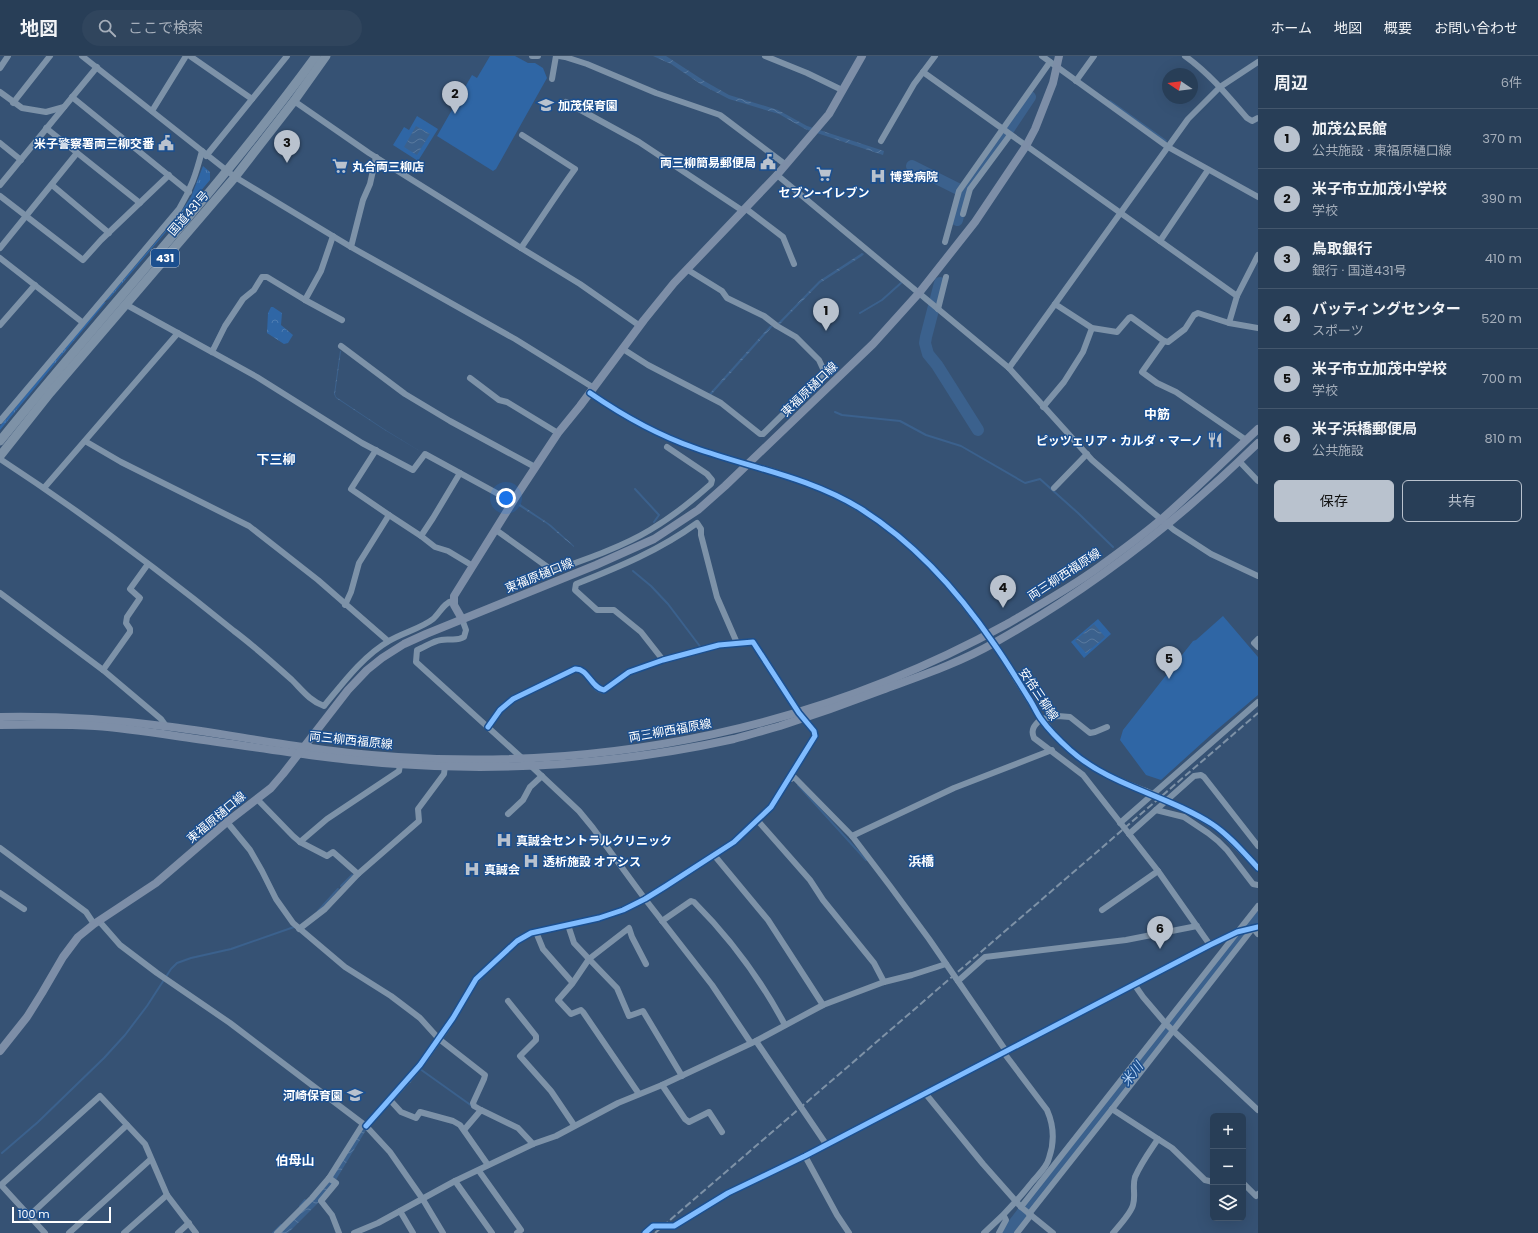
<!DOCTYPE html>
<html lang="ja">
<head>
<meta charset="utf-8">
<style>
	body { margin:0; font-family:Poppins,"Noto Sans JP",sans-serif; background:#30455d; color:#f1f3f6 }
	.controls { position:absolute; right:12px; bottom:12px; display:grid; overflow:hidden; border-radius:6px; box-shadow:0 4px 16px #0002 }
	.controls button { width:36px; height:36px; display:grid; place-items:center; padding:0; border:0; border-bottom:1px solid #44576d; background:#283e57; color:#f1f3f6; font:20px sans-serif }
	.compass { position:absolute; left:1162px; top:12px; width:36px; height:36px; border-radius:50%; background:#283e57; box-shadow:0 4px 16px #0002; rotate:283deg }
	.scale { position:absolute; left:12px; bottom:10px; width:99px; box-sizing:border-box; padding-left:4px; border:2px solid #fff; border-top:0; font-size:11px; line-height:14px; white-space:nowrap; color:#fff; -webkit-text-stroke:3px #1b4f8f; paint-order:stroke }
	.you { position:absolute; left:506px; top:442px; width:14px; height:14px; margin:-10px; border:3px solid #fff; border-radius:50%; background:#1a73e8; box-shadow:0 0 0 6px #1a73e833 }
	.badge { display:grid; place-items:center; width:26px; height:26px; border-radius:50%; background:#b9c2ce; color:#111; font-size:13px; font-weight:700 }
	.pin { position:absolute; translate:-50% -33px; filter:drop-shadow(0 1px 2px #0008) }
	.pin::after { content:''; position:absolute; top:21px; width:14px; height:12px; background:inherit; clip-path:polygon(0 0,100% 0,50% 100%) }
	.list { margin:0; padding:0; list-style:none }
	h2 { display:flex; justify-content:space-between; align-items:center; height:52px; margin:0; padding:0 16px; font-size:17px }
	h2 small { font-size:13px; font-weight:400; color:#a5aeba }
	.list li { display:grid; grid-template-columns:26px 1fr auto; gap:12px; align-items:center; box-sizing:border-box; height:60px; padding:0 16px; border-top:1px solid #44576d }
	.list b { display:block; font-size:15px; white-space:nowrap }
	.list p { margin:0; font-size:13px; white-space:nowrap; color:#a5aeba }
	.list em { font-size:13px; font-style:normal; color:#a5aeba }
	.actions { display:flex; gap:8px; padding:12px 16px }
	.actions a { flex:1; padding:9px 0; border:1px solid #b9c2ce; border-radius:6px; text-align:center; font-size:14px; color:#b9c2ce }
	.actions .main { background:#b9c2ce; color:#111 }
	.icon { flex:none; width:22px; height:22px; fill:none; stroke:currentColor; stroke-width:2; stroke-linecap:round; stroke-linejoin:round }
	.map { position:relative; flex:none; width:1258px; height:1177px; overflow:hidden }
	header { display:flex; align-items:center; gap:24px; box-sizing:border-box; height:56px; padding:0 20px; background:#283e57; border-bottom:1px solid #44576d }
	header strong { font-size:19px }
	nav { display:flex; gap:22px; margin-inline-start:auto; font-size:14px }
	.search { width:280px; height:36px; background:#30455d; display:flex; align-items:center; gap:10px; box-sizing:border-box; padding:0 14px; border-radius:22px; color:#a5aeba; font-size:15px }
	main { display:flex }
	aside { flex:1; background:#283e57 }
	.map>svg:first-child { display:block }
</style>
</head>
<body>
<header>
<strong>地図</strong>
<div class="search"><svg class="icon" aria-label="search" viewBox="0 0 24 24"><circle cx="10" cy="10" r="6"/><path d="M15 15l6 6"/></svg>ここで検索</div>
<nav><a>ホーム</a><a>地図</a><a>概要</a><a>お問い合わせ</a></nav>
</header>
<main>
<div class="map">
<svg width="1258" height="1177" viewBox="0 0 1258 1177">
	<defs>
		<pattern id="grass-tufts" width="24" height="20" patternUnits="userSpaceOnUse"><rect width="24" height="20" fill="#2f66a5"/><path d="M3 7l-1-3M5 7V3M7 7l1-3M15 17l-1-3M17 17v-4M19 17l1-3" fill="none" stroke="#4e7db2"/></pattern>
		<pattern id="forest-crowns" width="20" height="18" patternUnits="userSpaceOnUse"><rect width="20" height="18" fill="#2f66a5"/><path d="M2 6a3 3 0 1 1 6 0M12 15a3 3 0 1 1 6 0" fill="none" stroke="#4e7db2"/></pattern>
		<pattern id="water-waves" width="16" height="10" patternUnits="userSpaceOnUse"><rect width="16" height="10" fill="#3b618d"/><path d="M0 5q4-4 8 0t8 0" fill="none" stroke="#58799e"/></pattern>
	</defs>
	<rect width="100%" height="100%" fill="#365274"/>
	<g fill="url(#grass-tufts)">
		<path d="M203 110 210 116V124L109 243 105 245 179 159 191 141Z"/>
		<path d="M106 246 0 374V370L102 247Z"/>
	</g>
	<path fill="url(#forest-crowns)" d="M271 251H273L282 257 281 269 293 279 288 287 284 288 267 277 268 257Z"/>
	<g fill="#2f66a5">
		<path d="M490 0H515L528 7H535L543 12 547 22 496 113 493 115 437 80 472 19 477 22Z"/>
		<path d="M417 60 438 73 418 105 393 89 404 71 409 74Z"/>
		<path d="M1223 560 1258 601V639L1213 677 1161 724 1146 719 1120 684 1123 674 1193 585 1196 584Z"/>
		<path d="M1098 563 1111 578 1084 602 1071 586Z"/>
	</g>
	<g fill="url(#water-waves)">
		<path d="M653 0H666L706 26 729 39 778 54 807 70 884 95 883 99 805 73 779 58 729 43 702 29 671 8Z"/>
		<path d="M416 70 430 78 417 99 404 91Z"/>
		<path d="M862 197 864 198 862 200 820 227 779 269 778 267 819 225Z"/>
		<path d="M770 270H772V271L711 339 709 338Z"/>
		<path d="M340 295H341L335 338 336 341 384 373 423 397 383 373 336 342 334 338Z"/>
		<path d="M520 448 551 469 574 490V491L547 468 519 450Z"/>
		<path d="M1094 568 1105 581 1086 597 1075 585Z"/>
		<path d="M487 914 488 916 476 929 449 975 429 1003 411 1026 366 1074 334 1127 319 1146 288 1177H279L304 1153 359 1076 407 1028 470 934Z"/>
	</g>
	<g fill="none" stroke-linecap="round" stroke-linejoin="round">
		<g stroke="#3b618d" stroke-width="2">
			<path d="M1110 45 1166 85"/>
			<path d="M860 257 882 244 901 227"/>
			<path d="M835 356 842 359 900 365 926 379 961 390 1025 427 1040 423 1078 457 1113 491"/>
			<path d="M635 433 659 459 654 466"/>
			<path d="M633 515 651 530 668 548 702 593"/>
			<path d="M592 630C595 634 599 638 605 636"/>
			<path d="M798 729 866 804"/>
			<path d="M341 830 352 819"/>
			<path d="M318 855 338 833"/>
			<path d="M420 1013 472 1050"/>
			<path d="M2 1097 38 1066 104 1002 125 979 147 950 171 913 177 907 191 902 231 893 294 871"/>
			<path d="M300 1150 305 1144"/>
			<path d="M273 1177 281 1169"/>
		</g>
		<g stroke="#3b618d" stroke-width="12">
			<path d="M912 110 964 136"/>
			<path d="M957 164 964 136 1002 83 1030 41"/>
			<path d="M940 227 926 281 925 287 928 298 937 309 978 374"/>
			<path d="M1007 1177 1074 1089 1119 1035 1184 950 1258 859"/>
		</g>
		<g stroke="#7d92a8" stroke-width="6">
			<path d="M82 0 235 121 351 191 515 283 594 332"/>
			<path d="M190 0 252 43"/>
			<path d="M532 0H538"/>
			<path d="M559 0 565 1 587 8 656 37 720 59 786 109"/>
			<path d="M765 0 807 17 842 34"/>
			<path d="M1042 0 1168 91 1258 141"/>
			<path d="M1185 0C1209 17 1228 40 1247 62L1252 65 1258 62"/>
			<path d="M0 12 8 0"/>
			<path d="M923 16 1237 240 1258 199"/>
			<path d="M552 23 556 0"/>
			<path d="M1076 25 1094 0"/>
			<path d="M0 36 22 52 46 56 64 51"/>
			<path d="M72 41 189 136"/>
			<path d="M294 45 369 97 521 192C539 166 556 139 575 113L522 79"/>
			<path d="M566 46 639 86 743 155"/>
			<path d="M13 47 50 0"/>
			<path d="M152 55 186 0"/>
			<path d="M46 72 140 147"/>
			<path d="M881 85 914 28 935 0"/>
			<path d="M0 87 21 104"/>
			<path d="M206 100 287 0"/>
			<path d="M777 119 1009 312 1092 404 1145 450 1174 474 1211 498 1258 520"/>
			<path d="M0 129 97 11"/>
			<path d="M52 129 109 177"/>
			<path d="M0 140 83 204 101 184 169 119"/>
			<path d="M745 152 783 181 794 208"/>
			<path d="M963 158 970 133 1010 79"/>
			<path d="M333 180 321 215 305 244 342 264"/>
			<path d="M1160 185 1208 114"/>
			<path d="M945 186 959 135 1050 6"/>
			<path d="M351 191 363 144 370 128 376 101"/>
			<path d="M0 192 77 97"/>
			<path d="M521 192 580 228 640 270"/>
			<path d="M0 202 82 266"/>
			<path d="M1237 240 1229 267 1258 272"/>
			<path d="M125 248 212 296 225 270 243 243 254 234 262 221H267L305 244"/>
			<path d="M1055 248 1092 272 1117 276 1129 262 1131 261 1164 285 1168 286 1185 273 1194 259 1198 257 1229 267"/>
			<path d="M938 253 946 221"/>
			<path d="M0 269 35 229"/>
			<path d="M1164 285 1142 316 1157 327 1176 336 1246 384"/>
			<path d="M341 290 405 338 450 365 535 411"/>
			<path d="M623 293 648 309 721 347 760 378H763L825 317 819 304 796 281 777 270 764 260 727 242 722 235 688 214"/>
			<path d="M212 296 257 321 362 387 413 414 425 398 513 446"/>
			<path d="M1009 312 1188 63 1220 31 1258 6"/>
			<path d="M470 322 499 344 507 346 558 377"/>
			<path d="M590 337C622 359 656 378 693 391 721 402 750 408 778 417 827 432 874 457 913 492 934 511 952 533 969 555 978 566 987 577 995 589 1021 629 1043 676 1082 704 1101 718 1124 727 1146 735"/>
			<path d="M1043 351 1064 326 1083 296 1092 272"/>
			<path d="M0 365 179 153C191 133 196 118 202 95"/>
			<path d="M85 385 121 406 249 470 318 524 388 585"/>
			<path d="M376 394 351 433 389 459"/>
			<path d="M0 403C81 456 159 514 234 575 254 590 273 607 292 624 302 634 310 645 324 650 343 627 363 600 389 585 402 577 422 572 433 563 440 557 444 546 453 545"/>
			<path d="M1239 405 1258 425"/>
			<path d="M44 432 178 277"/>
			<path d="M1054 432 1087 398"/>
			<path d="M496 474 553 515C584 504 622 491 650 474 672 461 692 445 711 428L712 424 707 418 667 391"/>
			<path d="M421 480 435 491 448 495 473 510"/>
			<path d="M0 537 103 614 161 663 166 670"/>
			<path d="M345 549 351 536 359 507 389 459 421 480 433 462 460 417"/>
			<path d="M462 563 466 574 464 581C456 586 450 582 441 584 433 585 425 591 417 594L416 606 523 703"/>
			<path d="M1258 583 1254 587 1258 591"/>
			<path d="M663 604 641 576 614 554H597L575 534 576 528C619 511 660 494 697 467L701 473V479L717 541 737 587"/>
			<path d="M103 614 130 576V573L126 567 127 561 140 542 130 533 148 508"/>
			<path d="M1107 671 1095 676 1090 677 1070 661 1058 660 1041 663C1035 669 1030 673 1034 682L1083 719 1158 815 1210 889"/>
			<path d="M530 709 579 755 593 772 645 843 712 929 751 987"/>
			<path d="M790 722 791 723 794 721 852 780 890 830 929 883 1006 995"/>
			<path d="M257 743 293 780 300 786 327 800 333 796 358 818 325 853 299 873"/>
			<path d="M1169 746 1191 756 1219 773 1258 812"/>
			<path d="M1156 754 1184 761 1208 777 1218 785 1227 794 1253 828 1258 829"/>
			<path d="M508 758 523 744 530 731 542 720"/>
			<path d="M758 765 810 824 823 844 874 907 884 926"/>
			<path d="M227 766 250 794 262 815 276 843 293 867 345 911 391 940 420 962 439 983 485 1019 484 1023 473 1047 474 1050 481 1054"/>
			<path d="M1120 767 1258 646"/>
			<path d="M1129 778 1194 720 1201 719 1204 721 1258 790"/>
			<path d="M852 780 954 732 1052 694"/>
			<path d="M300 786 327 763 399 715 400 709"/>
			<path d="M0 792 86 856 94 868"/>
			<path d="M714 799 768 864 823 949"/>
			<path d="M358 818 419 765 418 753 444 718 445 710"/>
			<path d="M0 837 24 853"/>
			<path d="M1102 854 1158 815"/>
			<path d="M99 865 120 889 157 917 230 967 366 1070 390 1096 422 1142 443 1177"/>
			<path d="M662 865 691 845 694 846C730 882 761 924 785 969"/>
			<path d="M568 869 574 887 589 903 629 872 632 881 646 908"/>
			<path d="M536 876 543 893 572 926"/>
			<path d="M958 925 985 901 1126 884 1197 870"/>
			<path d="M1134 928 1143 941 1166 968 1258 1054"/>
			<path d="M508 945 536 980V984L520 1000 551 1035 574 1069"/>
			<path d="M756 985 826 1088"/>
			<path d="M662 1029 685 1063 689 1066 709 1056 722 1076"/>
			<path d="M925 1037 983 1108 1021 1151 1053 1177"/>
			<path d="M639 1038 583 956 581 954 571 958 558 944 572 928 589 903 617 932 629 960 643 955 682 1020"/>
			<path d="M390 1044 401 1056 416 1062 420 1056 453 1065 460 1069 488 1109"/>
			<path d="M366 1070 420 1009 453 962 476 923 517 885 531 877 599 862 623 854 645 843 666 830 734 786 771 751 815 680 814 675 799 657 753 586 719 589 663 604 629 616 604 634C591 632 588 612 575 613L513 643 500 654 488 671"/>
			<path d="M464 1074 481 1054 518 1072 533 1088"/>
			<path d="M1158 1083 1112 1053 1253 872 1258 878"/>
			<path d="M805 1100 837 1159 849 1177"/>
			<path d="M479 1115 521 1174 517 1177"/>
			<path d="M329 1122 336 1127 321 1145 332 1159 339 1177"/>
			<path d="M455 1125 492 1177"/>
			<path d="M1243 1127 1256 1140 1258 1138"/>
			<path d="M1021 1151 1258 850"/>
			<path d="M400 1155 413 1177"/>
			<path d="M1029 1158 1112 1053"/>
			<path d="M29 1160 127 1069"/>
			<path d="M45 1177 1 1129 100 1040 145 1088 167 1139 196 1177"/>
			<path d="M69 1177 151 1103"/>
			<path d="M124 1177 167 1139"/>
			<path d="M178 1177 189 1167"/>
			<path d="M277 1177 312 1142 329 1122 363 1068"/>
			<path d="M354 1177 378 1167 455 1125 533 1088 556 1080 618 1047 662 1029 756 985 823 949 884 926 912 919 946 908"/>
			<path d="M645 1177 653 1170H674L728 1137 805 1100 1210 889 1237 876 1258 871"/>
			<path d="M984 1177C1002 1161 1018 1144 1033 1125 1039 1118 1047 1111 1049 1102 1055 1085 1054 1070 1047 1054L1004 997"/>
			<path d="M999 1177 1006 1164 1004 1160"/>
			<path d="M1017 1177 1031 1159"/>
			<path d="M1113 1177C1119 1170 1131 1157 1133 1149 1136 1139 1132 1131 1135 1121 1141 1107 1150 1095 1158 1083L1172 1092 1205 1124 1213 1126"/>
		</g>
		<g stroke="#7d8ea7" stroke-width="8">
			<path d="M462 563 454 549V540L517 439 558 377 580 350 644 264 674 227 777 119 829 58 862 0"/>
			<path d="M0 661C54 660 109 663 163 670 210 675 257 685 304 691 335 696 367 699 398 701 611 715 820 671 1007 568 1038 550 1070 532 1099 511 1121 495 1143 479 1164 461 1196 433 1227 402 1258 373"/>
			<path d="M0 669C32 669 63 668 95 670 122 672 149 676 176 680 249 690 323 703 397 708 509 716 625 707 734 683 749 679 765 674 780 670 814 659 848 647 882 634 920 620 959 607 994 587 1091 533 1179 464 1258 387"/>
			<path d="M0 995 27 961 42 937 63 901 78 881 94 868 156 827 227 766 271 732 283 718 348 634 367 614 382 602 404 588 426 578 596 509 654 483 698 454 725 430 873 288 919 237 975 166 1026 90 1035 73 1053 27 1059 0"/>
		</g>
		<g stroke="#7e92a7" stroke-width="9">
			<path d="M0 385C104 256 218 134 316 0"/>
			<path d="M0 400 50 337 235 121 294 45 326 0"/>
		</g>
		<path stroke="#7e92a7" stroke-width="2" stroke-dasharray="7 3" stroke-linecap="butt" d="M655 1177 1258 657"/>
		<path stroke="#7d92a8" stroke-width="6" d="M1146 735 1169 746"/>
		<defs>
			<g id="cycleway">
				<path d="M590 337C622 359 657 379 695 392 751 412 809 421 861 453 915 487 958 535 994 588 1006 605 1017 623 1028 641 1033 648 1036 656 1041 663 1049 674 1060 685 1070 694 1110 730 1167 739 1212 768 1229 779 1244 797 1258 812"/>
				<path d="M366 1070 420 1009 453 962 476 923 517 885 531 877 599 862 623 854 645 843 666 830 734 786 771 751 815 680 814 675 799 657 753 586 719 589 663 604 629 616 604 634C591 632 588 612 575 613L513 643 500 654 488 671"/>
				<path d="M645 1177 653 1170H674L728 1137 805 1100 1210 889 1237 876 1258 871"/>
			</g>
		</defs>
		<use href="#cycleway" stroke="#1b4f8f" stroke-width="8"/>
		<use href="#cycleway" stroke="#80bcff" stroke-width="5"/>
	</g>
	<defs>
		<symbol id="school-bare" viewBox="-9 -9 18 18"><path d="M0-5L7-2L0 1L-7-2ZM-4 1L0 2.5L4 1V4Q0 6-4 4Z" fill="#b9c2ce" stroke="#1b4f8f" stroke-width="2.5" paint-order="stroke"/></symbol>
		<symbol id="civic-bare" viewBox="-9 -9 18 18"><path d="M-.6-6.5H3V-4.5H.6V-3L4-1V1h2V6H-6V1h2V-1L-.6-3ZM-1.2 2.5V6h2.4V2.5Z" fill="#b9c2ce" stroke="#1b4f8f" stroke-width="2.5" paint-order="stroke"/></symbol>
		<symbol id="supermarket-bare" viewBox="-9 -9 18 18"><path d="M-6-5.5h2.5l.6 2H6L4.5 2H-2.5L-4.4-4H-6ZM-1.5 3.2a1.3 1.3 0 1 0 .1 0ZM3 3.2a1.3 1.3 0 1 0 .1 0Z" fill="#b9c2ce" stroke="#1b4f8f" stroke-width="2.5" paint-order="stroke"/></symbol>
		<symbol id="hospital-bare" viewBox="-9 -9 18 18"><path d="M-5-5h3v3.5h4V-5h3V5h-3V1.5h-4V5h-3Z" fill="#b9c2ce" stroke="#1b4f8f" stroke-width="2.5" paint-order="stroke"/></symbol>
		<symbol id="restaurant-bare" viewBox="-9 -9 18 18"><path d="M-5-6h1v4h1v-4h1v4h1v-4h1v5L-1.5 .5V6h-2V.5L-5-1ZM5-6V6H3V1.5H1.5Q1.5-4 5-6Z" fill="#b9c2ce" stroke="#1b4f8f" stroke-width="2.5" paint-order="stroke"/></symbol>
	</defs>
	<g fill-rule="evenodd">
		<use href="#school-bare" x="535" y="38" width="22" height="22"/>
		<use href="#civic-bare" x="155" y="76" width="22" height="22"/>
		<use href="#civic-bare" x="757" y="95" width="22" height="22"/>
		<use href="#supermarket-bare" x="329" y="99" width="22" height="22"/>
		<use href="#supermarket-bare" x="813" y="107" width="22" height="22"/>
		<use href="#hospital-bare" x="867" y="109" width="22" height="22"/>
		<use href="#restaurant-bare" x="1204" y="373" width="22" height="22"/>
		<use href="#hospital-bare" x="493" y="773" width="22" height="22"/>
		<use href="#hospital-bare" x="520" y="794" width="22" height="22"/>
		<use href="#hospital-bare" x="461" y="802" width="22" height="22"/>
		<use href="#school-bare" x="344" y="1028" width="22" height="22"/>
	</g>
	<g text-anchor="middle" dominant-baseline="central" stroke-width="3" stroke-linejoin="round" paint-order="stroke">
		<rect fill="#1b4f8f" stroke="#bbcadd" stroke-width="1" x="151" y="193" width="28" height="18" rx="3"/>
		<g font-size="11" font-weight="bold" fill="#fff">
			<text x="165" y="202">431</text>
		</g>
		<g font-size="12" font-weight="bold" fill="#fff" stroke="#1b4f8f" text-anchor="start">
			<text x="558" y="49">加茂保育園</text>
			<text x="154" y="87" text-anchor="end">米子警察署両三柳交番</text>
			<text x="756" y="106" text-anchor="end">両三柳簡易郵便局</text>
			<text x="352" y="110">丸合両三柳店</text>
			<text x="890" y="120">博愛病院</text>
			<text x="824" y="136" text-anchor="middle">セブン-イレブン</text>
			<text x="1203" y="384" text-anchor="end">ピッツェリア・カルダ・マーノ</text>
			<text x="516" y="784">真誠会セントラルクリニック</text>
			<text x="543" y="805">透析施設 オアシス</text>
			<text x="484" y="813">真誠会</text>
			<text x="343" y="1039" text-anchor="end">河崎保育園</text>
		</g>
		<g font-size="12" fill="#fff" stroke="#1b4f8f">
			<text transform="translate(188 157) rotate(-49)">国道431号</text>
			<text transform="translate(809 333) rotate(-44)">東福原樋口線</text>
			<text transform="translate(1064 518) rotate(-33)">両三柳西福原線</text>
			<text transform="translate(539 519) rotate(-22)">東福原樋口線</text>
			<text transform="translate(1039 638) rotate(56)">安倍三柳線</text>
			<text transform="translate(670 674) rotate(-10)">両三柳西福原線</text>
			<text transform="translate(351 684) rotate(6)">両三柳西福原線</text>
			<text transform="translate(216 761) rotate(-40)">東福原樋口線</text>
		</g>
		<g font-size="13" font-weight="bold" fill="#fff" stroke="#1b4f8f">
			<text x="1157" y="358">中筋</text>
			<text x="276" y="403">下三柳</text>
			<text x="921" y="805">浜橋</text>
			<text x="295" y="1104">伯母山</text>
		</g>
		<g font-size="13" font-style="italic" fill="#b5d3f5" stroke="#1b4f8f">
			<text transform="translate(1132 1018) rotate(-52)">米川</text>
		</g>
	</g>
</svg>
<div class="controls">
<button>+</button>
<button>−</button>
<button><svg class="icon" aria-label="layers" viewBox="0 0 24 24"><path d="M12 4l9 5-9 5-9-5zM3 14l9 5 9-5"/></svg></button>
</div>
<svg class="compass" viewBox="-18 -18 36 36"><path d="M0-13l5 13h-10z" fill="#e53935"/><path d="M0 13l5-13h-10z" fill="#a5aeba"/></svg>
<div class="scale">100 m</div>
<div class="you"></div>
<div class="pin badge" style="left:826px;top:275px">1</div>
<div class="pin badge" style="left:455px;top:58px">2</div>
<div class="pin badge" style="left:287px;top:107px">3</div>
<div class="pin badge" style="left:1003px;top:552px">4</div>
<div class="pin badge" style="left:1169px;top:623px">5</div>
<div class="pin badge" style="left:1160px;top:893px">6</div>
</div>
<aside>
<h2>周辺<small>6件</small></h2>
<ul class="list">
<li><span class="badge">1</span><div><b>加茂公民館</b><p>公共施設 · 東福原樋口線</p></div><em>370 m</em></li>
<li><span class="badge">2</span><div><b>米子市立加茂小学校</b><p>学校</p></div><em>390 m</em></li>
<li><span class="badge">3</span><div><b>鳥取銀行</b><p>銀行 · 国道431号</p></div><em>410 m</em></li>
<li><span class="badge">4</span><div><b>バッティングセンター</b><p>スポーツ</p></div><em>520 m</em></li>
<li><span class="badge">5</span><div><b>米子市立加茂中学校</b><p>学校</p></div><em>700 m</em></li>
<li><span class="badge">6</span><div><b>米子浜橋郵便局</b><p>公共施設</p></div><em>810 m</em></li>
</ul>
<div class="actions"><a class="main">保存</a><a>共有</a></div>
</aside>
</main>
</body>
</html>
